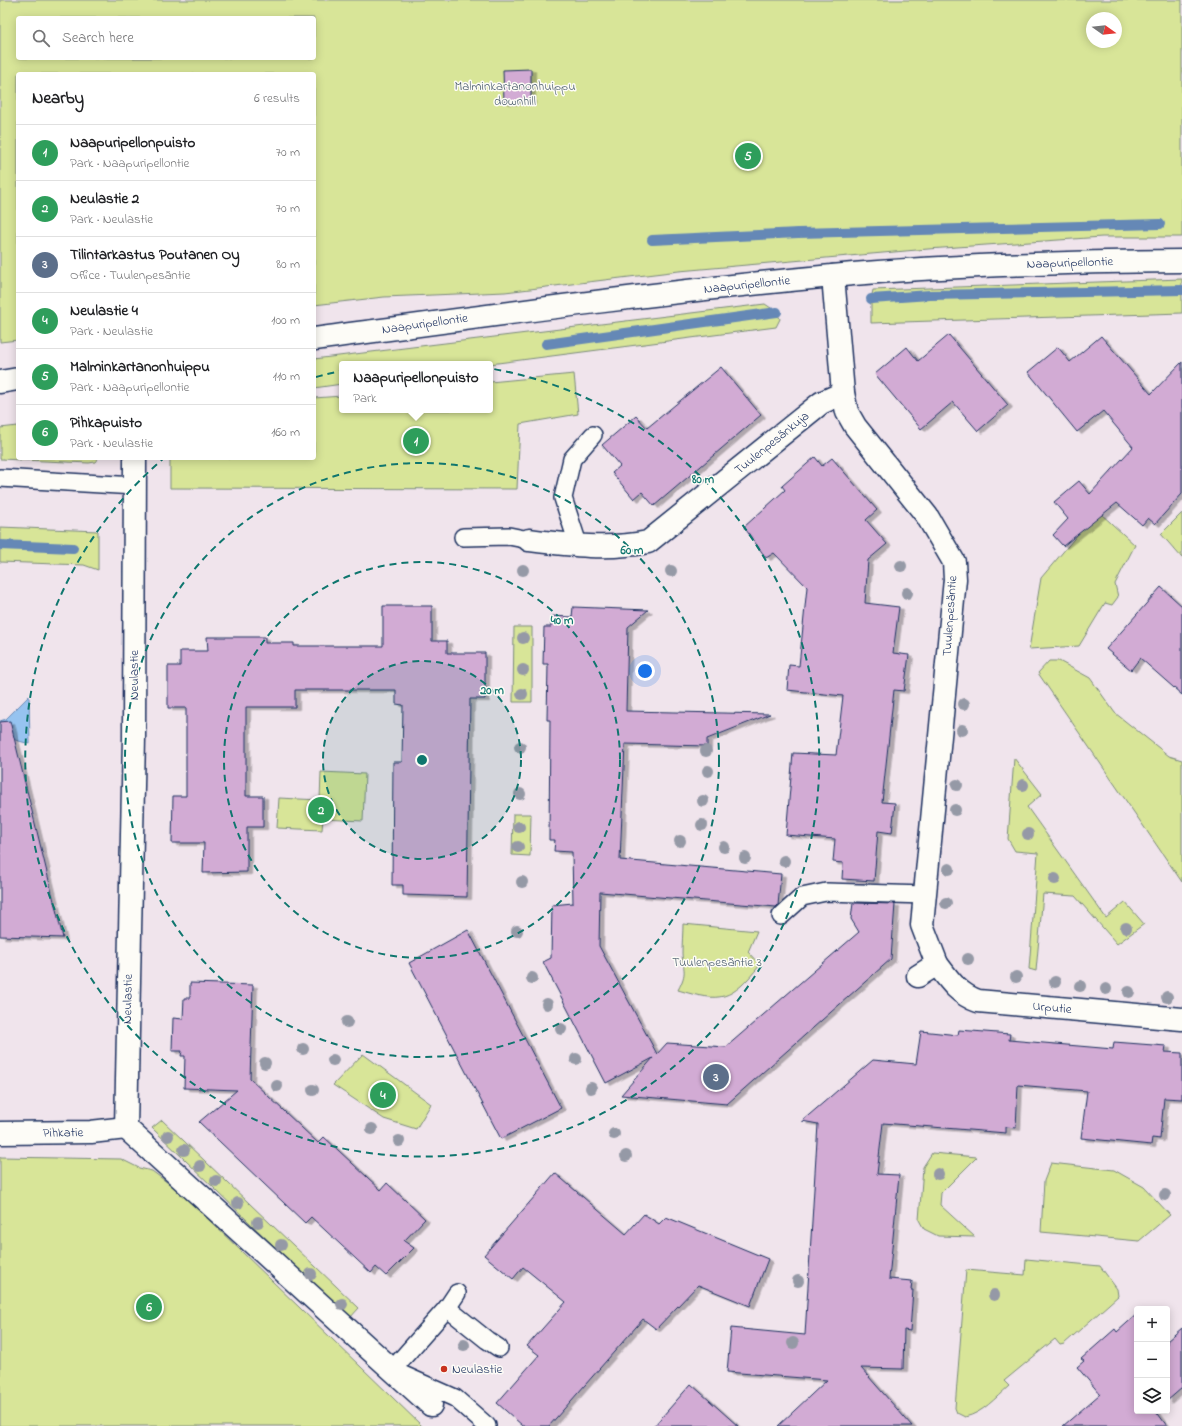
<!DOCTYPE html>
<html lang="en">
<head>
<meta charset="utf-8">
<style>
	body { margin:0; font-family:"Indie Flower",sans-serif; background:#f2f2f2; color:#202124 }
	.controls { position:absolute; right:12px; bottom:12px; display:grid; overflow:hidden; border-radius:4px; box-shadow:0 2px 10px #0003 }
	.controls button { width:36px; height:36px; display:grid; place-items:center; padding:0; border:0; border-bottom:1px solid #e0e0e0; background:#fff; color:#202124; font:20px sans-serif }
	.compass { position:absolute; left:1086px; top:12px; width:36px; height:36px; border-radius:50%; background:#fff; box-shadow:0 2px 10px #0003; rotate:105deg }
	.you { position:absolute; left:645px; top:671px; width:14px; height:14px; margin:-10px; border:3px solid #fff; border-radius:50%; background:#1a73e8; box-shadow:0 0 0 6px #1a73e833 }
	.badge { display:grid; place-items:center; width:26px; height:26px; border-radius:50%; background:#c8321e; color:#fff; font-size:13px; font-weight:700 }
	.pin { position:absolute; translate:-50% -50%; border:2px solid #fff; box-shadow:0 1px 4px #0006 }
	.popup { position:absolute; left:339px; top:361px; width:154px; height:52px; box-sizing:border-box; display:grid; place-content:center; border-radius:4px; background:#fff; filter:drop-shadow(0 1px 3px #0005); font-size:13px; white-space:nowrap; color:#757577 }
	.popup b { font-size:15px; color:#202124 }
	.popup::after { content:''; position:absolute; left:50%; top:100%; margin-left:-8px; border:8px solid transparent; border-top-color:#fff }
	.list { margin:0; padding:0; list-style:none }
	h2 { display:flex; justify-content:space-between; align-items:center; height:52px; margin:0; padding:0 16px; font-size:17px }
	h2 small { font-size:13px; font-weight:400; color:#757577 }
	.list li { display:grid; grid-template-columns:26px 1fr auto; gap:12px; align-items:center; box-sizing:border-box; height:56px; padding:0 16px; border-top:1px solid #e0e0e0 }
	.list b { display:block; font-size:15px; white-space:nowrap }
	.list p { margin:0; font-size:13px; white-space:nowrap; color:#757577 }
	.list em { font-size:13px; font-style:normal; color:#757577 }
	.icon { flex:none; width:22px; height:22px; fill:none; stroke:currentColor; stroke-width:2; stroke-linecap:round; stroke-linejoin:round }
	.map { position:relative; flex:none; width:1182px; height:1426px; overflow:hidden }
	.search { position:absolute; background:#fff; box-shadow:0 2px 10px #0003; left:16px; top:16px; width:300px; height:44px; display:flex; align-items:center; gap:10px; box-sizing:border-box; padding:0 14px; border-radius:4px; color:#757577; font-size:15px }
	.panel { position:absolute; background:#fff; box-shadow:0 2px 10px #0003; left:16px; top:72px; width:300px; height:388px; border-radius:4px }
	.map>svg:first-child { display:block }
</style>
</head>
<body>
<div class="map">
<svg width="1182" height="1426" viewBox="0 0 1182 1426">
	<defs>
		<filter id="shadow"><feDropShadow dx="4.5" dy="2.5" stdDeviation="0" flood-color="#0004"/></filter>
	</defs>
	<rect width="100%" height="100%" fill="#f0e4ec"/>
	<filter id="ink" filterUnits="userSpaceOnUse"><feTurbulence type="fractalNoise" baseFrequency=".025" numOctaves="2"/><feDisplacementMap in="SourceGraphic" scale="8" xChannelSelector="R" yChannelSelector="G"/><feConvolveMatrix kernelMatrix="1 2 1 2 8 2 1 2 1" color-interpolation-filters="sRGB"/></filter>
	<g filter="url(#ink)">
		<g fill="#d8e598" stroke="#7a8a7b" fill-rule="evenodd">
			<path d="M0 0H1182V237H1102L928 249 679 271 505 292 384 297 314 305V74H18V340L0 342ZM18 18H314V58H18ZM1092 18H1116V42H1092Z"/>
			<path d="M1182 279V313L871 323V299L873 290Z"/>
			<path d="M765 304 777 312 780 319 776 327 490 364H342V384L314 388V359Z"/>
			<path d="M574 374 578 414 520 424 517 489 170 488V458H314V398L342 396V410H490V382Z"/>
			<path d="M18 426V458H98L95 462 89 463 0 459V428Z"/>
			<path d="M1100 513 1135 545 1115 584 1118 597 1112 605 1105 603 1079 646 1029 649 1041 578 1079 533Z"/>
			<path d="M1182 513V558L1161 534Z"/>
			<path d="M0 527 98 531V570L84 565 0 562Z"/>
			<path d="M514 627H532V702H513Z"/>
			<path d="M1049 661H1059L1090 678 1115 713 1169 756 1182 760V882L1038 673Z"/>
			<path d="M1014 758 1042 794 1027 807 1106 918 1125 902 1144 924 1117 944 1075 896 1043 894 1036 971 1029 969 1038 853 1015 851 1008 839Z"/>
			<path d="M321 772 365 774 363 821 323 819 322 830 277 828 279 798 320 800Z"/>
			<path d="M513 814H531L530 856 512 855Z"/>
			<path d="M683 924 757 931 748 952 760 965C731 1001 721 1003 678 990 688 971 683 971 682 953 682 943 683 933 683 924Z"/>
			<path d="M363 1054 431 1104 416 1129 384 1119 333 1085Z"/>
			<path d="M162 1120 359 1308 349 1319 152 1128Z"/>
			<path d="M932 1153 977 1157 941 1193 940 1205 975 1237 938 1236 924 1229 919 1220 923 1167Z"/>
			<path d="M0 1157 121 1159 139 1168 152 1171 180 1192 422 1426H0Z"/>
			<path d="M1051 1163 1114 1170 1144 1187 1170 1215 1139 1241 1041 1232 1044 1181Z"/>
			<path d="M1026 1259 1100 1266 1117 1289 1118 1296 1064 1344 1060 1345 1055 1339 1004 1381 1009 1386C995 1398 983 1413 965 1417L957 1413 955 1408 966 1270 1025 1275Z"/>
		</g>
		<path fill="#96c3f0" stroke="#6588b6" d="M29 696 30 744 8 738 0 740V721L6 719Z"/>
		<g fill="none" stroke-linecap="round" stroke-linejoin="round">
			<g stroke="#6588b6" stroke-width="10">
				<path d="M652 240 798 233 1160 224"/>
				<path d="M871 299 930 295 1182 290"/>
				<path d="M546 344 777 312"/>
				<path d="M0 545 73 548"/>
			</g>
		</g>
		<g fill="#d2abd4" stroke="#1b2f5e" filter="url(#shadow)">
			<path d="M531 69V102H504L503 70Z"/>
			<path d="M949 335 1008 405 978 431 953 402 921 429 875 374 907 347 918 361Z"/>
			<path d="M1101 336 1151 394 1182 362V494L1155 524 1148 518 1142 525 1117 503 1063 546 1053 535 1068 519 1054 502 1079 481 1090 494 1133 447 1103 411 1077 432 1028 372 1058 347 1070 362Z"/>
			<path d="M721 367 761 415 654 506 642 492 634 499 612 473 620 466 602 445 636 416 647 428Z"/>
			<path d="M815 457 822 466 832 458 877 510 866 520 887 544 868 560 865 603 899 607 893 653 909 655 904 691 894 690 882 802 895 803 892 833 878 831 874 881 842 879 843 863 833 862 835 839 786 835 793 753 836 755 843 696 787 690 789 665 799 666 807 587 774 553 766 558 744 527 785 490 782 486Z"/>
			<path d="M1161 587 1182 606V695L1140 658 1131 670 1106 649Z"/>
			<path d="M383 606H432V641H447V653H485V699H470L467 897 403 895V885H392L393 762H402L403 705 396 704V690H295V707H246V796H263V827H247V872L203 873 204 843H172L173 796H186V708H168V666H180V651H208L207 637H265V643H294V646H383Z"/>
			<path d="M573 607 648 610 628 627 626 711 770 714 707 739V746L625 744 620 860 781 874 778 905 776 907 600 892 599 946 657 1054 667 1043 726 1047 859 932 851 919 853 903 895 904 891 959 727 1104 621 1095 653 1058 606 1083 543 962 551 958 552 905 573 903 572 852 554 851 555 840H549L550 720H547L548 664H543L544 627H551V616L572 617Z"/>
			<path d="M10 721 63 938 0 936V722Z"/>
			<path d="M468 930 561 1108 501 1139 409 963Z"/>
			<path d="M190 983 253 985 250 1079 318 1143 324 1137 381 1190 387 1183 425 1219 404 1241 414 1248 386 1276 376 1267 371 1273 311 1217 305 1223 199 1122 237 1090 184 1088 185 1056H181L182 1051H172L173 1018 183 1019 184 998H190Z"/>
			<path d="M959 1030 1010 1034 1009 1040 1113 1049 1114 1042 1166 1046 1165 1052 1182 1053V1099L1164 1098 1160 1139 1152 1138 1151 1145 1081 1138 1087 1091 1018 1085 1016 1128 1006 1127V1133L883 1123 877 1174 899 1175 889 1279 912 1281 911 1290H913L910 1331 904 1330 903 1369 861 1368 912 1426H778L827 1380 727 1372 731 1328 805 1335 818 1124 802 1121 873 1060 916 1064 921 1031 958 1035Z"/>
			<path d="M555 1173 626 1234 644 1214 659 1224 666 1217 768 1259 750 1306 698 1285 656 1329 643 1319 549 1426H523L497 1403 539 1355 527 1346 566 1302 523 1267 513 1279 484 1255Z"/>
			<path d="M1137 1314V1411H1156L1167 1426H1063L1100 1394 1077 1367 1084 1361 1081 1359 1115 1329 1117 1332Z"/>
			<path d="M1182 1328V1388L1167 1401V1341Z"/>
			<path d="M691 1384 738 1426H654Z"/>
		</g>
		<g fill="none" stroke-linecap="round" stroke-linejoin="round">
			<defs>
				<g id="lane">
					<path d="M0 478 135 486"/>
					<path d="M463 537 509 536 529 540"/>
					<path d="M579 547 563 498 572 459 593 435"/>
					<path d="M781 916 802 897 826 892 925 895"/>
					<path d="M457 1293 447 1308 392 1370 455 1398 487 1426"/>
					<path d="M447 1308 487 1340 499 1348"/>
				</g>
				<g id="street">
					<path d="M833 276 843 393 847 412 855 426 927 516 954 562 955 579 922 925 937 964 918 976"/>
					<path d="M135 458 134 737 126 1128 431 1405"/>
					<path d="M529 540C569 545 608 550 648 542L821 403 843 393"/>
					<path d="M937 964C949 980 958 994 978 1001L1182 1019"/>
					<path d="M0 1133 91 1132 126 1128"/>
				</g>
				<g id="secondary">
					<path d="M314 339C486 316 659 292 832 276 948 265 1065 262 1182 261"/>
					<path d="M0 382 18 379"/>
				</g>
			</defs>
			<use href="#lane" stroke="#1b2f5e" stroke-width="20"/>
			<use href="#street" stroke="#1b2f5e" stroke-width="25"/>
			<use href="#secondary" stroke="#1b2f5e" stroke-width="25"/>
			<use href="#lane" stroke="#fdfcf7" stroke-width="17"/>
			<use href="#street" stroke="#fdfcf7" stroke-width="22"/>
			<use href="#secondary" stroke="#fdfcf7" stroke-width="22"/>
		</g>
		<g fill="#9599a6">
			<circle cx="901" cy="566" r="6"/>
			<circle cx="523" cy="570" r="6"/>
			<circle cx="671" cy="571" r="6"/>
			<circle cx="907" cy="593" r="6"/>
			<circle cx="523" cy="638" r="6"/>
			<circle cx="523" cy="670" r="6"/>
			<circle cx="522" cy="694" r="6"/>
			<circle cx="964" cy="704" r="6"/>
			<circle cx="962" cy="730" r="6"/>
			<circle cx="520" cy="747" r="6"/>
			<circle cx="706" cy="751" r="6"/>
			<circle cx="708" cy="771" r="6"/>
			<circle cx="957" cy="785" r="6"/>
			<circle cx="1023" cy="785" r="6"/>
			<circle cx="520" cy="794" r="6"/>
			<circle cx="703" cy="801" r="6"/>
			<circle cx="955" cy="810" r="6"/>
			<circle cx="702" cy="825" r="6"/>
			<circle cx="519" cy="827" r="6"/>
			<circle cx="1028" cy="834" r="6"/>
			<circle cx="680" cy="841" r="6"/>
			<circle cx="518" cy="847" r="6"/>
			<circle cx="724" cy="847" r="6"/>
			<circle cx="745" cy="858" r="6"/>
			<circle cx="784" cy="861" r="6"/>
			<circle cx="949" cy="869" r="6"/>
			<circle cx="1055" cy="879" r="6"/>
			<circle cx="522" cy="882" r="6"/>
			<circle cx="946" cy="903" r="6"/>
			<circle cx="1126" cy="928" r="6"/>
			<circle cx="517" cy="931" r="6"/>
			<circle cx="968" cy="959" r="6"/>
			<circle cx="1016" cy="977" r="6"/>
			<circle cx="532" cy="978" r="6"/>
			<circle cx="1055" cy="982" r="6"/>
			<circle cx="1080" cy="986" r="6"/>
			<circle cx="1106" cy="989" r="6"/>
			<circle cx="1129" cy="992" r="6"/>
			<circle cx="1167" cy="997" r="6"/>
			<circle cx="547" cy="1004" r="6"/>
			<circle cx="347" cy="1022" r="6"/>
			<circle cx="561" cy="1029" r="6"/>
			<circle cx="303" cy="1049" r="6"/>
			<circle cx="576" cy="1059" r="6"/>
			<circle cx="333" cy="1060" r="6"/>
			<circle cx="265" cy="1063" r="6"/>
			<circle cx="277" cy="1086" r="6"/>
			<circle cx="591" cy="1088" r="6"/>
			<circle cx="313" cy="1090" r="6"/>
			<circle cx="372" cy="1129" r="6"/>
			<circle cx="614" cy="1134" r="6"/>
			<circle cx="168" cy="1136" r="6"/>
			<circle cx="399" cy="1141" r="6"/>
			<circle cx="184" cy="1150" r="6"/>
			<circle cx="626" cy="1156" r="6"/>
			<circle cx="200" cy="1166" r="6"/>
			<circle cx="938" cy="1174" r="6"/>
			<circle cx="216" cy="1181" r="6"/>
			<circle cx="1165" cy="1195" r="6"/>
			<circle cx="238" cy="1203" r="6"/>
			<circle cx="258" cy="1222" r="6"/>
			<circle cx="281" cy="1245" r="6"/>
			<circle cx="311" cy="1274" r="6"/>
			<circle cx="798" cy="1281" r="6"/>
			<circle cx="994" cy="1295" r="6"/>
			<circle cx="342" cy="1304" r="6"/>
			<circle cx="793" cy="1343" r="6"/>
			<circle cx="464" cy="1345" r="6"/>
		</g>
	</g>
	<circle cx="422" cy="760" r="99" fill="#0f766e" fill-opacity=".12"/>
	<g fill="none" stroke="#0f766e" stroke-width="2" stroke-dasharray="7 5">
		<circle cx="422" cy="760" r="99"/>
		<circle cx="422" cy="760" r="198"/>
		<circle cx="422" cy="760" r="297"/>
		<path d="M316 377A397 397 0 1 1 164 458"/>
	</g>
	<circle fill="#c8321e" stroke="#fdfcf7" stroke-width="1.5" cx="444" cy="1369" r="4"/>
	<g text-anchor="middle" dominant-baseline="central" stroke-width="3" stroke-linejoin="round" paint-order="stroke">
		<g font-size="13" fill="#4a5c6c" stroke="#fdfcf7">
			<text x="515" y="86">Malminkartanonhuippu<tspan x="515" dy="15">downhill</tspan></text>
			<text x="717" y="962">Tuulenpesäntie 3</text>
		</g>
		<g font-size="13" fill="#1b2f5e" stroke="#fdfcf7">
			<text transform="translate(1070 263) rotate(-2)">Naapuripellontie</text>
			<text transform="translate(747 285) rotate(-6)">Naapuripellontie</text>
			<text transform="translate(425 324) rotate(-8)">Naapuripellontie</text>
			<text transform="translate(772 443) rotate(-39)">Tuulenpesänkuja</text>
			<text transform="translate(950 616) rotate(-86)">Tuulenpesäntie</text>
			<text transform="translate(134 675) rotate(-90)">Neulastie</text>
			<text transform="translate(128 999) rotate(-89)">Neulastie</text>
			<text transform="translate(1052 1008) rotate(5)">Urputie</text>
			<text transform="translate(63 1133) rotate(-1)">Pihkatie</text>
		</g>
		<g font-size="13" fill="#1b2f5e" stroke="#fdfcf7" text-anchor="start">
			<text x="452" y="1369">Neulastie</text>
		</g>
	</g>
	<circle cx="422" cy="760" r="6" fill="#0f766e" stroke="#fdfcf7" stroke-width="2"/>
	<g font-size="12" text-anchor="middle" font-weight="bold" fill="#0f766e" stroke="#fdfcf7" stroke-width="3" stroke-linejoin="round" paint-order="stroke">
		<text x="703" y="483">80 m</text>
		<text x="632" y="554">60 m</text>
		<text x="562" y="624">40 m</text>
		<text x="492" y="694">20 m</text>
	</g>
</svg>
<div class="controls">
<button>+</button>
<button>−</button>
<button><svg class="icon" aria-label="layers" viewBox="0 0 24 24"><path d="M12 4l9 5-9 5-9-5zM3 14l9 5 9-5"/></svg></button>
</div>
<svg class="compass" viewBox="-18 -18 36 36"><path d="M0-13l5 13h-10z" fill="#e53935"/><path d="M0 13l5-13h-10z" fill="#757577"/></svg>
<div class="you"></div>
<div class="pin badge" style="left:416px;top:441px;background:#2e9e5b">1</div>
<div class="popup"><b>Naapuripellonpuisto</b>Park</div>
<div class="pin badge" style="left:321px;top:810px;background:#2e9e5b">2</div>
<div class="pin badge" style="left:716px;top:1077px;background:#5c6f8a">3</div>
<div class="pin badge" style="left:383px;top:1095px;background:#2e9e5b">4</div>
<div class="pin badge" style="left:748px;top:156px;background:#2e9e5b">5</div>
<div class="pin badge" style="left:149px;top:1307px;background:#2e9e5b">6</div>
<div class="search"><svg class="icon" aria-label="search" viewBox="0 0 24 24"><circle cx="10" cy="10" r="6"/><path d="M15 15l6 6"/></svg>Search here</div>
<section class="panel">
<h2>Nearby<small>6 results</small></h2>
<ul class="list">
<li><span class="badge" style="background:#2e9e5b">1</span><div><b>Naapuripellonpuisto</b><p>Park · Naapuripellontie</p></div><em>70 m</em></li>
<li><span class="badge" style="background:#2e9e5b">2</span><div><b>Neulastie 2</b><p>Park · Neulastie</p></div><em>70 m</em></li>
<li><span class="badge" style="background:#5c6f8a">3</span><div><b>Tilintarkastus Poutanen Oy</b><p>Office · Tuulenpesäntie</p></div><em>80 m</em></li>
<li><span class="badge" style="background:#2e9e5b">4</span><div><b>Neulastie 4</b><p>Park · Neulastie</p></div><em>100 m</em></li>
<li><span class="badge" style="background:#2e9e5b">5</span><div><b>Malminkartanonhuippu</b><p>Park · Naapuripellontie</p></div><em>110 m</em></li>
<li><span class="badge" style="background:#2e9e5b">6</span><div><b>Pihkapuisto</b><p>Park · Neulastie</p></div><em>160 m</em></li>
</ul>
</section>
</div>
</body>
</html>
